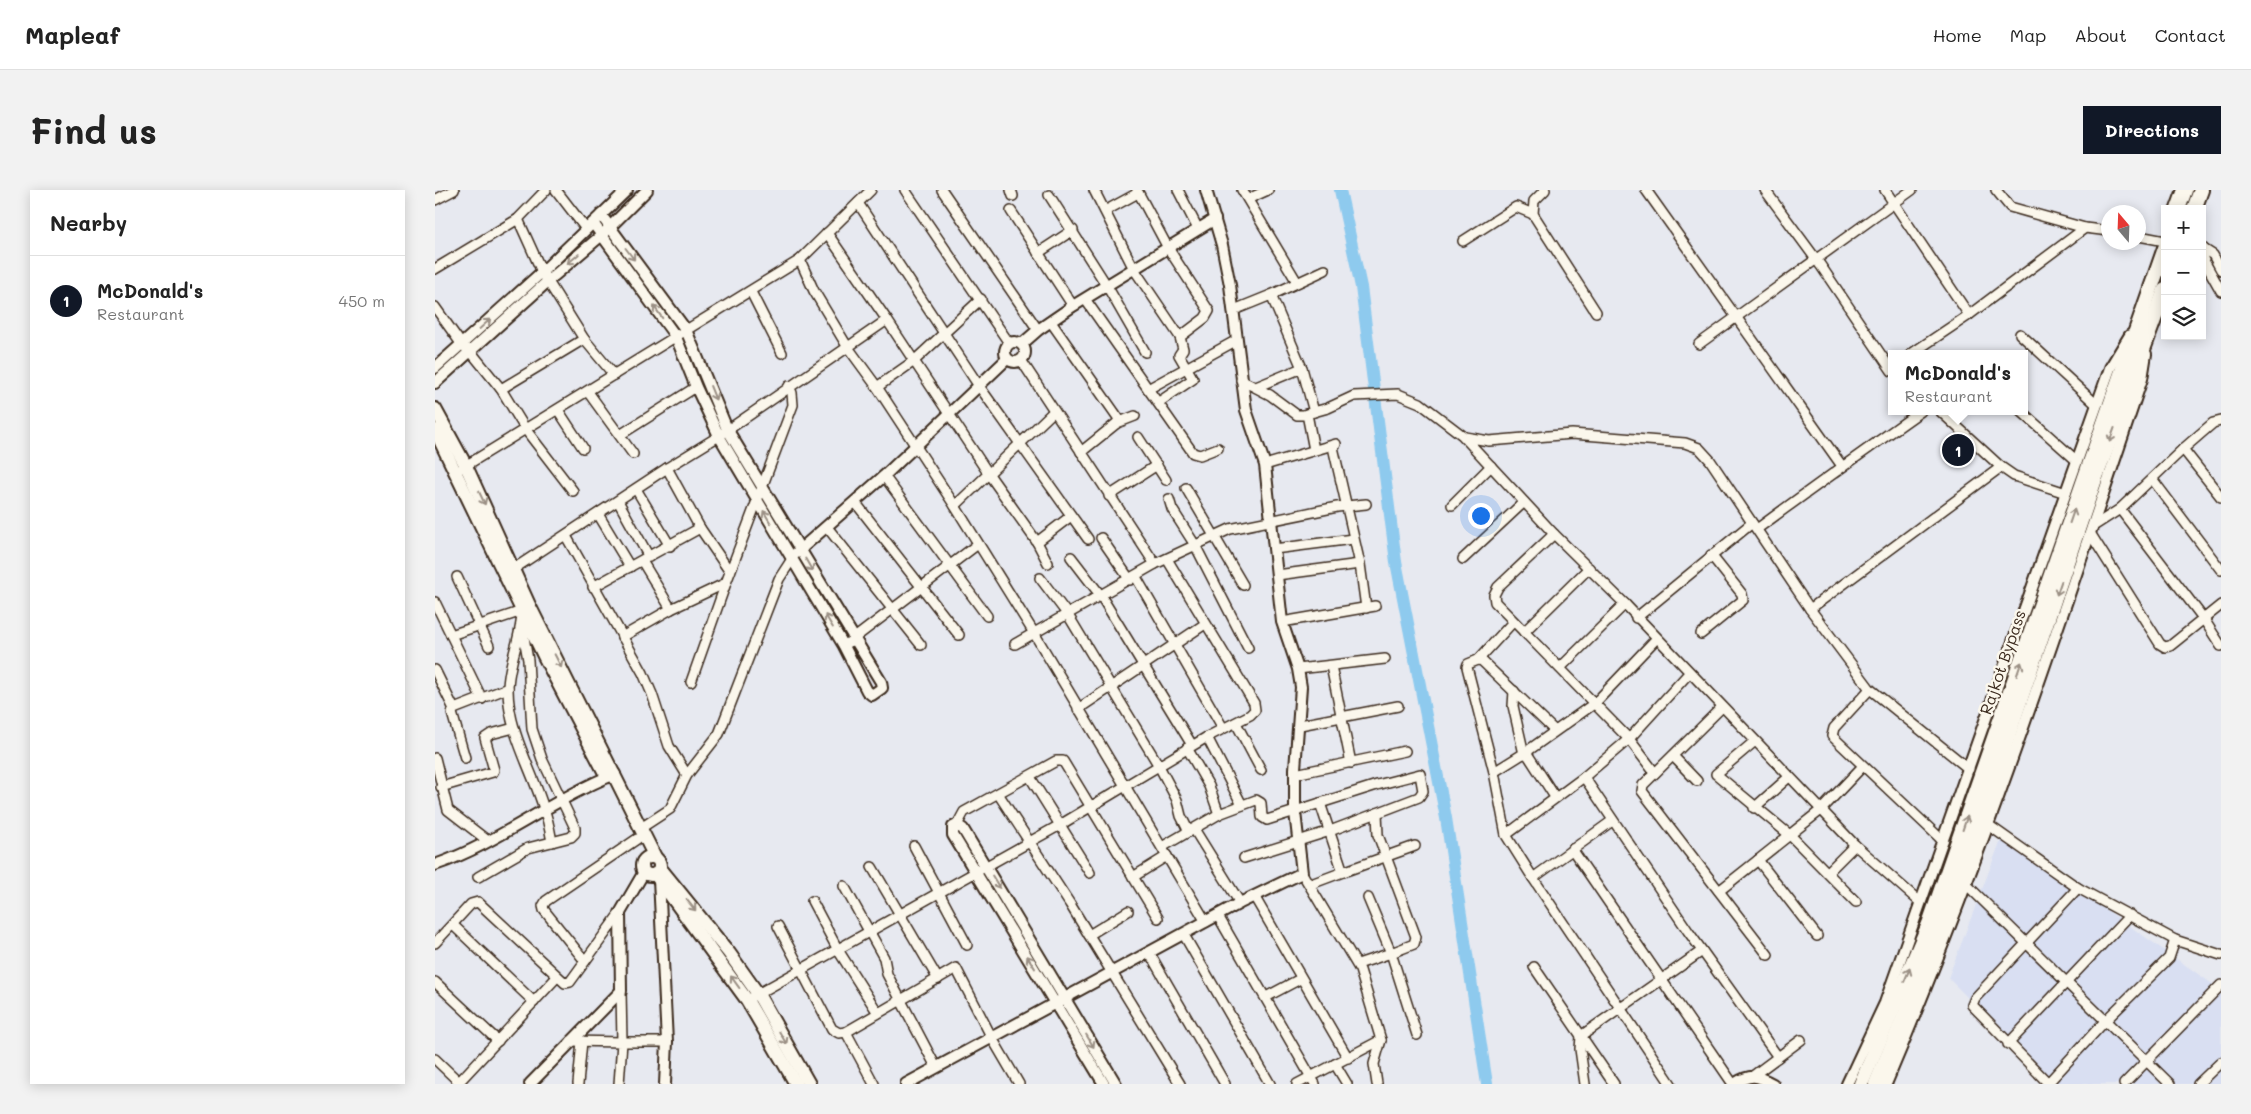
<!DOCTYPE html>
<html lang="en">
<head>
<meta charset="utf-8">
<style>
	body { margin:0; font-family:Mali,sans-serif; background:#f2f2f2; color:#222 }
	.controls { position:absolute; right:15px; top:15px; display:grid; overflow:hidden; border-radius:0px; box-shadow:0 2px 12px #0003 }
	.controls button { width:45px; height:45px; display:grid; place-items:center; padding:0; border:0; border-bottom:1px solid #e0e0e0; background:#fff; color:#222; font:25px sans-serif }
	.compass { position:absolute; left:1666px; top:15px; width:45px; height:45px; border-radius:50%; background:#fff; box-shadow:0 2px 12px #0003; rotate:341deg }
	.you { position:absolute; left:1045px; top:325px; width:18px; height:18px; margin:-12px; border:4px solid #fff; border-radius:50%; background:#1a73e8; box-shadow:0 0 0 8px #1a73e833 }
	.badge { display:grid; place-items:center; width:32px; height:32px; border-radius:50%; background:#111827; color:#fff; font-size:16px; font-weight:700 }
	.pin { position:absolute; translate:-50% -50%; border:2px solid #fff; box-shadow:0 1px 5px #0006 }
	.popup { position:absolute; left:1453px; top:160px; width:140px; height:65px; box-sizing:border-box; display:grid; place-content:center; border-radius:0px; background:#fff; filter:drop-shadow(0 1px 4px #0005); font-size:16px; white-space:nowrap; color:#767676 }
	.popup b { font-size:19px; color:#222 }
	.popup::after { content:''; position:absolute; left:50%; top:100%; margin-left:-10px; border:10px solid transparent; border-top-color:#fff }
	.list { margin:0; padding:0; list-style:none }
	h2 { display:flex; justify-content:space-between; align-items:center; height:65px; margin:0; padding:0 20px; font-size:21px }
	h2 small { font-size:16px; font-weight:400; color:#767676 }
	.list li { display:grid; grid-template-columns:32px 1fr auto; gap:15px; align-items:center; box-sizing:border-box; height:90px; padding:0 20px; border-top:1px solid #e0e0e0 }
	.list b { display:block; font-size:19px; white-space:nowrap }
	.list p { margin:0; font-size:16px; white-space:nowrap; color:#767676 }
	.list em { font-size:16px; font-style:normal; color:#767676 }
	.icon { flex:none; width:28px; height:28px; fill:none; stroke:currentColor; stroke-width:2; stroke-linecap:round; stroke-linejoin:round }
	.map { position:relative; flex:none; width:1786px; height:894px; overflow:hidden; border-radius:0px }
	header { display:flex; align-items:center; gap:30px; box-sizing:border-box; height:70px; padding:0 25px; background:#fff; border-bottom:1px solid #e0e0e0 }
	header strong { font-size:24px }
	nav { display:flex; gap:28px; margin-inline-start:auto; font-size:18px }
	.intro { display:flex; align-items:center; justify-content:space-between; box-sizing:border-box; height:120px; padding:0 30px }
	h1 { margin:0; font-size:35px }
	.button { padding:12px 22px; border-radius:0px; background:#111827; color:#fff; font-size:18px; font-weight:700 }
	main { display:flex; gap:30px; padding:0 30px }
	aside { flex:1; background:#fff; border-radius:0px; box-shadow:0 2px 12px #0003 }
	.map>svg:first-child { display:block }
</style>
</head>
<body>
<header>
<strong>Mapleaf</strong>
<nav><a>Home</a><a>Map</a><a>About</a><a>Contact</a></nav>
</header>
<div class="intro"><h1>Find us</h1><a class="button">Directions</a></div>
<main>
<aside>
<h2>Nearby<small></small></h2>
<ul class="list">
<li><span class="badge">1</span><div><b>McDonald's</b><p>Restaurant</p></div><em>450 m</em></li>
</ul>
</aside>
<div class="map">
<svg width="1786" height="894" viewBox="0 0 1786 894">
	<rect width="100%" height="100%" fill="#e7e9f0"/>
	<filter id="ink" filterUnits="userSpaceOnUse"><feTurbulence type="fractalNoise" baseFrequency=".02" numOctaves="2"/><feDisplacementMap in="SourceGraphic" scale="10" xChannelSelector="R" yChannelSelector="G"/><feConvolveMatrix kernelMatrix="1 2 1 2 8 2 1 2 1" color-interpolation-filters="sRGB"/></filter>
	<g filter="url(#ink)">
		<path fill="#d9dff2" d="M1567 647 1786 800V894H1619L1513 788Z"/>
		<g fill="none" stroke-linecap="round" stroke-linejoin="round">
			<path stroke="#8ecaee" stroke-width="12" d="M905 0 926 97 961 372 1011 628 1052 894"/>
			<defs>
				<g id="minor">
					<path d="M121 0 151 39"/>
					<path d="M470 0 574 153"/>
					<path d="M507 0 603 140"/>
					<path d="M576 0 578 6"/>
					<path d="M659 0 699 79 745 147 748 159 744 165 758 189 724 212"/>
					<path d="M702 0 733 58 774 121 770 128 745 147"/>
					<path d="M743 0 763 39"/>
					<path d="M807 0 862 92"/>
					<path d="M1110 0 1099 11 1098 24 1161 122"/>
					<path d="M1211 0 1407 276"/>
					<path d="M1330 0 1386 76 1457 181"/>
					<path d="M1450 0 1534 125 1476 164"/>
					<path d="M1561 0 1575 17 1650 38"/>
					<path d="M614 5 672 96 710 162"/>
					<path d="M813 9 833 0"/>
					<path d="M0 10 19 0"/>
					<path d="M423 13 544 196 653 349"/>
					<path d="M576 21 638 116"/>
					<path d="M670 21 703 3"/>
					<path d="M392 43 452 130"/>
					<path d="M1704 46 1730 51"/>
					<path d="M1028 51 1081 17 1098 24"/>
					<path d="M1767 58 1778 65 1786 80"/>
					<path d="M1768 58V69L1786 101"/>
					<path d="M603 63 638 40"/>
					<path d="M365 70 379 101 412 156 442 197 520 316 599 443 771 732"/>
					<path d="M0 79 83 29 111 0"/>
					<path d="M316 102 347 163"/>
					<path d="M836 105 890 80"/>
					<path d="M650 109 758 263 765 265 783 258"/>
					<path d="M0 117 27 155 36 162 66 199 91 240 138 301"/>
					<path d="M799 120 836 105 867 178 879 222"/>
					<path d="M1534 125 1650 38 1674 41"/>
					<path d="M616 132 684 229 682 233 646 262"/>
					<path d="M1585 144 1662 215"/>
					<path d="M149 149 179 185"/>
					<path d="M1264 154 1477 0"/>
					<path d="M586 170 720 374"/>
					<path d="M806 190 835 205 862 225H868L893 218 919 206 963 204 985 213 1027 245 1119 344 1190 414 1420 655 1485 712"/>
					<path d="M442 197 479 171 546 109"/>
					<path d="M821 197 867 178"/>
					<path d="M66 199 149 149 107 82 83 29"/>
					<path d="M713 199 802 150"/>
					<path d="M153 202 198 264"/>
					<path d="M123 220 148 258"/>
					<path d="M1505 221 1566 277 1579 286 1631 303"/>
					<path d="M1586 221 1642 271"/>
					<path d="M872 224 879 260"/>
					<path d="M682 233 700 226"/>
					<path d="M185 245 261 197"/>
					<path d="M703 247 731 290"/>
					<path d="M1030 247 1054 251 1137 244 1250 253 1264 258 1275 270 1375 419 1435 499 1534 579"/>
					<path d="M898 257 925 374 931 418"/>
					<path d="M1748 259 1786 307"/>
					<path d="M830 275 901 254"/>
					<path d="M27 278 365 70 436 0"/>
					<path d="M232 278 265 338 295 382"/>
					<path d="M449 286 552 426"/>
					<path d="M1718 290 1786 380"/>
					<path d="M751 298 808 395"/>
					<path d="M201 299 235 356"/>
					<path d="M674 306 722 275"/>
					<path d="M734 309 737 319 760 355 813 458"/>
					<path d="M183 311 214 367"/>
					<path d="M420 312 524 445"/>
					<path d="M1017 315 1056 276"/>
					<path d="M520 316 619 221"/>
					<path d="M1685 319 1768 428 1786 456"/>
					<path d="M163 324 195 377"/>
					<path d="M392 337 486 455"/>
					<path d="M1657 337 1685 319 1748 259 1778 233 1786 231"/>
					<path d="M1322 339C1376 299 1431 260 1486 221"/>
					<path d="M1655 343 1725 454 1730 457 1735 456 1786 415"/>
					<path d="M1119 344 1063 397 1059 405 1060 412 1194 549 1220 583"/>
					<path d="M131 346 208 483 217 504 234 556 252 585"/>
					<path d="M666 348 695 390"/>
					<path d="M602 352 636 326"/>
					<path d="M839 359 918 349"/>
					<path d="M636 367 666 406 757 555"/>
					<path d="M1028 369 1089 312"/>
					<path d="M207 371 236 419"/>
					<path d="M74 382 232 278 284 246 452 130 553 283 602 352 613 373"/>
					<path d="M842 385 925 374"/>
					<path d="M22 387 54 456"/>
					<path d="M701 387 788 538"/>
					<path d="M605 388 633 425 724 576 742 610 746 626 754 642"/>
					<path d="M158 397 265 338"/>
					<path d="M0 412 47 509"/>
					<path d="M1375 419 1566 277"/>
					<path d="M1201 428 1317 333"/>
					<path d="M847 432 940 416"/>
					<path d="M1089 442 1154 378"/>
					<path d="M1266 444 1308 410 1307 404 1276 365"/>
					<path d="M16 445 87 421C87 447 73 472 73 499 73 542 97 579 109 619 113 629 115 641 117 652"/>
					<path d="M187 447 236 419 291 393"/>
					<path d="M580 454 720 374 795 339 902 317 931 314"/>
					<path d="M409 456 543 354"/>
					<path d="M1043 470 1078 432"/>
					<path d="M896 476 916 573"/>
					<path d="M1125 478 1190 414"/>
					<path d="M863 479 950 469"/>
					<path d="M0 480 19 519"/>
					<path d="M256 492 291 393 358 215 357 203 354 196"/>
					<path d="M1435 499 1399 538 1397 546 1508 651"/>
					<path d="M1079 501 1078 516 1089 564"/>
					<path d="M1287 517 1208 595 1207 601 1333 765"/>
					<path d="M643 519 770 434"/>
					<path d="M801 533 826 580"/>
					<path d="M865 535 963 516"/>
					<path d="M772 547 807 615"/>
					<path d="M1320 551 1281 584 1356 646 1421 712"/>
					<path d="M752 558 774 596 784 624"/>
					<path d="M1238 566 1262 591"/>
					<path d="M0 568 13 620 53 651"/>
					<path d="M30 568 17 523 19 519 73 498"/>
					<path d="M1059 582 1091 562"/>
					<path d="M860 584 970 561"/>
					<path d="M595 587 655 683"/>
					<path d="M1149 587 1253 741 1343 867"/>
					<path d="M6 597 58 582 59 580 50 548 56 544 79 538"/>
					<path d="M564 605 635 714 745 894"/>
					<path d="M1120 607 1091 562 1160 513 1221 449"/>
					<path d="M1319 618 1354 587"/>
					<path d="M1177 631 1098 688 1236 894"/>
					<path d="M1552 634 1643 698 1740 750 1786 765"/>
					<path d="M522 635 529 622 621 571H628L723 728"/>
					<path d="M206 638 235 619 252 585 284 544 344 389 357 369"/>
					<path d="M759 639 805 713"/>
					<path d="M1071 645 1059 582 1032 477 1033 474 1043 470 1047 471 1119 540"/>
					<path d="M479 656 532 755"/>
					<path d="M727 657 784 624 821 610 826 613 827 627 832 630 942 595 985 584 988 601 984 607 895 641 809 668"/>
					<path d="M1137 659 1298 894"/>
					<path d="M1323 670 1382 746"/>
					<path d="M437 677 503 789"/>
					<path d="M908 682 980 656"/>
					<path d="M1393 682 1420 655"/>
					<path d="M867 683 925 780 946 850 939 874 942 894"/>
					<path d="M43 687 93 658 136 647 140 643V638L107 569 97 539 93 470 87 436"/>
					<path d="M698 687 732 666"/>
					<path d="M1098 688 1071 645 1149 587 1194 549 1254 483"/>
					<path d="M1530 693 1735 894"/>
					<path d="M876 694 908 682 885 613"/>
					<path d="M409 696 449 768 452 784 501 877"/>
					<path d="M1284 701 1386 620 1428 576"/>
					<path d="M819 706 913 868"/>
					<path d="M933 708 956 763 979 754 981 747 943 645 942 623"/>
					<path d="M377 711 403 760 443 823"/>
					<path d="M783 726 880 894"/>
					<path d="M18 735 99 812"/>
					<path d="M343 736 397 839 404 843 411 842 521 778 557 848 584 894"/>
					<path d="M654 745 693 721"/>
					<path d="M749 745 835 894"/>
					<path d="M0 753 36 714 43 712 130 793 135 792 185 723"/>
					<path d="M715 764 790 894"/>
					<path d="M150 771 109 720 108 716 111 711 202 649"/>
					<path d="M923 774 956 763 982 845"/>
					<path d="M1099 777 1179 894"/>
					<path d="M0 792 63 851"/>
					<path d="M186 801 187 852H232"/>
					<path d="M319 806 625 635 772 547 815 525 820 520 819 513 732 369"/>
					<path d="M831 807 865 789"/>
					<path d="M411 842 439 894"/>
					<path d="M136 851 187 852 184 894"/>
					<path d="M1573 854 1695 725"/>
					<path d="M0 869 24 892 122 787"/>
					<path d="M900 874 912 894"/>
					<path d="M1319 885 1366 850"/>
					<path d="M1613 893 1671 830 1734 768 1740 750"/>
					<path d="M143 894 147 851"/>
					<path d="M862 894 946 850"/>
					<path d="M1150 894 1145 859 1146 846 1267 761"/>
					<path d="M1614 894 1537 815 1540 808 1643 698"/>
					<path d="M1689 894 1786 795"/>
					<path d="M1763 894 1786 872"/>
				</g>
				<g id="tertiary">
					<path d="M158 33 241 147 261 197 284 246 409 456 432 501 437 505 447 498 446 492 292 239 251 140 166 25"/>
					<circle cx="580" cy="162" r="10"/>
					<path d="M587 154 603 140 638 116 780 29"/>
					<path d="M0 178 107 82 192 0"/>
					<path d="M0 193 113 91 168 44 212 0"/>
					<path d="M360 364 449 286 572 169"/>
					<path d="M0 675C64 653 117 609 180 584"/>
					<path d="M224 689 232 852 230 894"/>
					<path d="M95 894 186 801 185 723 209 682"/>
					<path d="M471 894 805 713 867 683 860 622V579L866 497 863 479 847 432 830 275 811 220 795 95 787 55 771 0"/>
					<path d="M669 894 518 645V637L522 635 528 639 681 894"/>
					<path d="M1299 894C1315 884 1322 885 1338 894"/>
					<path d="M1412 894 1450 813 1675 178 1695 145"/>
					<path d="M1451 894C1549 664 1627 426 1707 189L1711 164"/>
				</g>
				<g id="secondary">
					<path d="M0 219 31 276 94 415 220 667"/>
					<path d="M0 240 109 466 169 581"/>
					<circle cx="216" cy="676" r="9"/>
					<path d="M225 678 294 763 323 804 374 894"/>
					<path d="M220 684 312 810 361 894"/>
				</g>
				<g id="trunk">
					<path d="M1743 19 1750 0"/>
					<path d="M1759 19 1766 0"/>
					<path d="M1426 894 1494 734 1730 58"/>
					<path d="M1441 894 1479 803 1555 599 1659 292 1730 100"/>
				</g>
			</defs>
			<use href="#minor" stroke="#3b2a1e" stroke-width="12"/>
			<use href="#tertiary" stroke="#3b2a1e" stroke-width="14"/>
			<use href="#secondary" stroke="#3b2a1e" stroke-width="16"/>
			<use href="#trunk" stroke="#3b2a1e" stroke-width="18"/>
			<use href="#minor" stroke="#fbf7ec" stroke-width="9"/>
			<use href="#tertiary" stroke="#fbf7ec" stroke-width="10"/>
			<use href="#secondary" stroke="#fbf7ec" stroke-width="12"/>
			<use href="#trunk" stroke="#fbf7ec" stroke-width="14"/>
		</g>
		<defs><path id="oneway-shaft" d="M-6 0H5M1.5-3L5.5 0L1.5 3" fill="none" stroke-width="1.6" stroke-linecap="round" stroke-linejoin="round" transform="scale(1.25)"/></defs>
		<g stroke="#9b9085">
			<use href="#oneway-shaft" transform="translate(195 64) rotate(53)"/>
			<use href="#oneway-shaft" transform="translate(138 69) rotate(140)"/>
			<use href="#oneway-shaft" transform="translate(223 122) rotate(-125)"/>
			<use href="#oneway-shaft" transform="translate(50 134) rotate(-42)"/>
			<use href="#oneway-shaft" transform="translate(278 203) rotate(68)"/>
			<use href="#oneway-shaft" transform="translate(1677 245) rotate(110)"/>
			<use href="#oneway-shaft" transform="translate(47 308) rotate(65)"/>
			<use href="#oneway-shaft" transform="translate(1637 326) rotate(-71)"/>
			<use href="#oneway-shaft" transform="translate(332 327) rotate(-121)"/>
			<use href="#oneway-shaft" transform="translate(374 375) rotate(60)"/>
			<use href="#oneway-shaft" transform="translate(1624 398) rotate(109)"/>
			<use href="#oneway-shaft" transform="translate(394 431) rotate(-121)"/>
			<use href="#oneway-shaft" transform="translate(123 471) rotate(63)"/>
			<use href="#oneway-shaft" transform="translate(1584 479) rotate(-71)"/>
			<use href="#oneway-shaft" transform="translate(1530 633) rotate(-71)"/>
			<use href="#oneway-shaft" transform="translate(561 692) rotate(59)"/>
			<use href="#oneway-shaft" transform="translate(256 715) rotate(51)"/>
			<use href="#oneway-shaft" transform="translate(596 772) rotate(-122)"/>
			<use href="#oneway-shaft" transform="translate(1472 785) rotate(-67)"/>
			<use href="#oneway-shaft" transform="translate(300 792) rotate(-126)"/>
			<use href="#oneway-shaft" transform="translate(348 848) rotate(60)"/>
			<use href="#oneway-shaft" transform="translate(655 851) rotate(59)"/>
		</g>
	</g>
	<g text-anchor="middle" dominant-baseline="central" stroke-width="5" stroke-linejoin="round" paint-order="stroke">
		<g font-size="16" fill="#3b2a1e" stroke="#fbf7ec">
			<text transform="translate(1567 472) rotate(-71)">Rajkot Bypass</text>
		</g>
	</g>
</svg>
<div class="controls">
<button>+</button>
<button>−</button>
<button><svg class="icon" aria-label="layers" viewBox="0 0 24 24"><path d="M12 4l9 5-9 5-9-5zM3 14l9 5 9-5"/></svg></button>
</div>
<svg class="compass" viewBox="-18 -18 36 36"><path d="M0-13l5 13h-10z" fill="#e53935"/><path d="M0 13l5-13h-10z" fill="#767676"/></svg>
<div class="you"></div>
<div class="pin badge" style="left:1523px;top:260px">1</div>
<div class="popup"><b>McDonald's</b>Restaurant</div>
</div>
</main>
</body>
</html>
